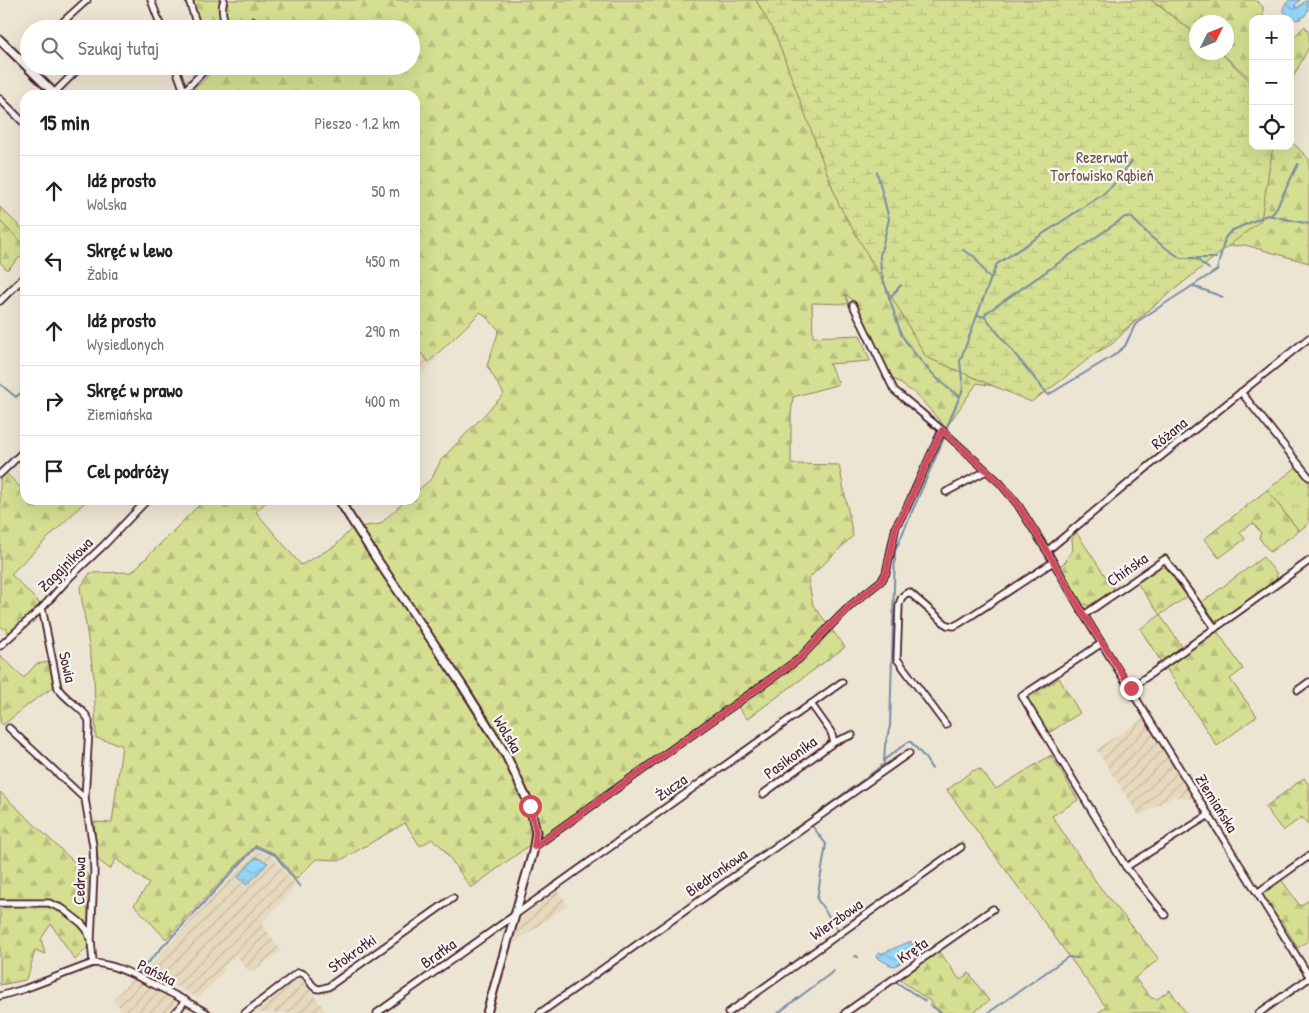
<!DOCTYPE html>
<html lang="pl">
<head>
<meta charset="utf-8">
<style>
	body { margin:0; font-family:"Patrick Hand",sans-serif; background:#f2f2f2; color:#222 }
	.controls { position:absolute; right:15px; top:15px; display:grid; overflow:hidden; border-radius:10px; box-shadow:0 5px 20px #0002 }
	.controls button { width:45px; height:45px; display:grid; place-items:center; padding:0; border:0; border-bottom:1px solid #e0e0e0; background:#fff; color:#222; font:25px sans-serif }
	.compass { position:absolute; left:1189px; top:15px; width:45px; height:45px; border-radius:50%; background:#fff; box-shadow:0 5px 20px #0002; rotate:47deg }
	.stop { position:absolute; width:15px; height:15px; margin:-11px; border:4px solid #d1495b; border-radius:50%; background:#fff }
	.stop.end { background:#d1495b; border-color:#fff; box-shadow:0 1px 5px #0008 }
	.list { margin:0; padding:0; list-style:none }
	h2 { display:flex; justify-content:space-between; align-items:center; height:65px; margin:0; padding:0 20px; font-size:21px }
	h2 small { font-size:16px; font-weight:400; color:#767676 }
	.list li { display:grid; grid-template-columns:32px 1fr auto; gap:15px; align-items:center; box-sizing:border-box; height:70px; padding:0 20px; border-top:1px solid #e0e0e0 }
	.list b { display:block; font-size:19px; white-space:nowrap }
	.list p { margin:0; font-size:16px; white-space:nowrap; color:#767676 }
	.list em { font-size:16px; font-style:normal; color:#767676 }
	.icon { flex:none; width:28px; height:28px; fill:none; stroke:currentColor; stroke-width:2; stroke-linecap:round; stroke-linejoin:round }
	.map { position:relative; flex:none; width:1309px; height:1013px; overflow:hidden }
	.search { position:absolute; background:#fff; box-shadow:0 5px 20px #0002; left:20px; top:20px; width:400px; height:55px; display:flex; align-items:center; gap:12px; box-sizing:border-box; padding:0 18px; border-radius:28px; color:#767676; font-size:19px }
	.panel { position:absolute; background:#fff; box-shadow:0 5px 20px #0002; left:20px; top:90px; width:400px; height:415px; border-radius:15px }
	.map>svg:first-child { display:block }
</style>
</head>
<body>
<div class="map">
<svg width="1309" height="1013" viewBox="0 0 1309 1013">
	<defs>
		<pattern id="industrial-furrows" width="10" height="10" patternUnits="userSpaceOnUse" patternTransform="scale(1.25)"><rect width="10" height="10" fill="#e6d9be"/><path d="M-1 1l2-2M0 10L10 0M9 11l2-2" fill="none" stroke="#c7baa3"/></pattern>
		<pattern id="grass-tufts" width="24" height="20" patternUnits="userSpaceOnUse" patternTransform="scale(1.25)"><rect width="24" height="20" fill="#d4df92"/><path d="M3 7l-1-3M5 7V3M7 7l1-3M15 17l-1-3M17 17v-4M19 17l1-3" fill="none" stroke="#b8bf7e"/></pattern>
		<pattern id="forest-firs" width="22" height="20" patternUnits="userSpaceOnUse" patternTransform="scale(1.25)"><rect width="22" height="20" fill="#d4df92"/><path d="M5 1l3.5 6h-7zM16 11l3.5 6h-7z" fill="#b8bf7e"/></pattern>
		<pattern id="wetland-marsh" width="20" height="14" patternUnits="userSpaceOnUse" patternTransform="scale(1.25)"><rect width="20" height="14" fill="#d4df92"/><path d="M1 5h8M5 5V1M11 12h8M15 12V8" fill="none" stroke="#b8bf7e"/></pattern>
		<pattern id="water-waves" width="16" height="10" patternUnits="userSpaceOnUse" patternTransform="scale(1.25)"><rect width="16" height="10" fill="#96d5f7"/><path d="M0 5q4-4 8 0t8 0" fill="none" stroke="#83b6d4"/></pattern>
	</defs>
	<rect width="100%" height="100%" fill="#ede5d3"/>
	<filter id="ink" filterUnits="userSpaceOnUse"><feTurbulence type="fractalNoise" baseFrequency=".02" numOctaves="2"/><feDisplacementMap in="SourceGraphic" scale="10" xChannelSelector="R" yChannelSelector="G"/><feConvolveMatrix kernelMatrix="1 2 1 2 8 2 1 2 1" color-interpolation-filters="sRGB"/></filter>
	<g filter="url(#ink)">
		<g fill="url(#industrial-furrows)">
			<path d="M415 334 438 358 415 381Z"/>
			<path d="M1144 718 1194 799 1173 796 1139 816 1096 749Z"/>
			<path d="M256 850 272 856 296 886 262 924 281 951 250 973 236 955 224 967V972L198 998 166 981 165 979 161 976 159 978 145 971Z"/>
			<path d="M558 891 568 905 513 944 521 917Z"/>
			<path d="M301 977 327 1013H252Z"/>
			<path d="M133 978 175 999 174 1008 168 1013H124L113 1000Z"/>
		</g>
		<path fill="url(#grass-tufts)" stroke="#8f7f5e" d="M1298 466 1309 479V523L1299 531 1267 490Z"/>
		<g fill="url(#forest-firs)" stroke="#8f7f5e">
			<path d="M195 0H797L1253 146H1290V140L1309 159V263L1245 245 1211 248 1112 344 1027 392 977 383 946 428 917 395 890 376 856 303 845 294 849 304 812 303 813 337 860 335 870 361 829 364 839 384 793 397 791 416V464L839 465 853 536 808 579 813 605 845 647 747 719 735 703 545 836 531 844 471 888 442 847 432 839 420 846 405 823 341 860 316 859 296 879 276 854 256 845 166 939 134 905 149 884 116 859 110 869 98 860 94 822 112 823 122 745 96 738 94 677 80 588 90 573 132 572 204 500H268L256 512 301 565 335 546 352 528 380 524 406 500H415V493L432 478 441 460 504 394 487 366 499 330 481 312 429 362 415 347V95H188L213 71 214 66H411V29H200L193 6Z"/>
			<path d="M1151 0H1256L1263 7V19H1253V81L1221 53 1226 52V22H1196V34Z"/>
			<path d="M1305 26 1309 34V47L1290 83V41Z"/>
			<path d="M0 221 25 245V252L7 270 0 262Z"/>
			<path d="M0 470 6 473 25 492V500H87L11 574 40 604 9 634 0 625Z"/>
			<path d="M1267 490 1299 531 1270 552 1259 538 1261 533 1253 523 1240 532 1245 539 1219 558 1204 539Z"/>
			<path d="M1076 532 1114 589 1089 606 1083 604 1059 566 1067 561 1066 559 1073 550 1072 539Z"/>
			<path d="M1263 557 1277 574 1276 580 1220 621 1215 620 1202 602Z"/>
			<path d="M1161 567 1167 568 1188 596 1160 615 1183 648 1162 663 1140 629 1160 615 1137 583Z"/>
			<path d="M1217 631 1243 669 1230 679 1257 716 1217 746 1166 668Z"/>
			<path d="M0 655 24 678 36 664 49 662 55 686 33 701 3 725 0 722Z"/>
			<path d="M1059 678 1080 713 1047 734 1028 703 1029 697Z"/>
			<path d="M1051 755 1078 800 1052 816 1099 886 1159 959 1135 978 1151 998 1157 999 1170 990 1186 1013H1098L1106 1007 947 790 972 771 980 769 996 789Z"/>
			<path d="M1304 778 1309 785V826L1302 817 1283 831 1265 807Z"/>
			<path d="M0 792 88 875V928L61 905 51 902 0 900Z"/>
			<path d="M1281 879 1300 906 1309 900V940L1298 948 1281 920 1279 922 1261 893Z"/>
			<path d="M0 905 44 906 68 912 86 931 88 947 75 960 51 924 41 939 45 954 35 950 29 973 25 980 0 985Z"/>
			<path d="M939 951 960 980 969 973 989 1001 972 1013H939L931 1002 899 979Z"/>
		</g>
		<path fill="url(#wetland-marsh)" stroke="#8f7f5e" d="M756 0H1151L1196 34V52L1221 53 1253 84V146H1273L1261 220 1062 380 1031 402 926 357 839 205 776 36Z"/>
		<path fill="#d4df92" stroke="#8f7f5e" d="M0 207 25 232V246L0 221Z"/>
		<g fill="url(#water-waves)" stroke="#788ca5">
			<path d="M1289 0H1300L1295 6 1297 8 1305 1H1308C1309 10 1306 19 1296 20L1283 11 1284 6Z"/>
			<path d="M256 857 268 863 247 885 238 877Z"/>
			<path d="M911 941 917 950 902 959V962L895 966 890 965 876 957 878 953H883Z"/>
		</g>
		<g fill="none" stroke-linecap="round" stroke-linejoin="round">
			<g stroke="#788ca5" stroke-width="2">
				<path d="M877 172 889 219 880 256 881 272 901 334C912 352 941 387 960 396"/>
				<path d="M1271 215 1275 211 1298 164"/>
				<path d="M963 250 975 257 986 274 990 277"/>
				<path d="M1195 258 1209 269"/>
				<path d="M1193 286 1223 297"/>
				<path d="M889 299 901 285"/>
				<path d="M977 315 985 317 1048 395 1113 356 1125 346 1135 325 1141 319 1217 270 1225 238 1231 231 1267 215 1309 224"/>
				<path d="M985 316 986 313 1125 217H1131L1152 238 1180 258H1216"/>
				<path d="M0 384 16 397 25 389"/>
				<path d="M946 429 963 389 960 361 991 278 997 264 1102 195 1113 185 1132 161"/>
				<path d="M884 760 908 742H911L925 758 932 769"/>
				<path d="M868 776 884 764 885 745 890 726 895 551 944 438"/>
				<path d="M813 816 863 780"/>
				<path d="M813 827 826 844 817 899 839 931"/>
				<path d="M774 842 808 820"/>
				<path d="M754 857 767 847"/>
				<path d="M855 956H856L858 957"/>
				<path d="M139 972 256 847 275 855 300 887"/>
				<path d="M896 982 925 1001"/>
				<path d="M930 1005 942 1013"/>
				<path d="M778 1013 834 971"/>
				<path d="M988 1013 1068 957 1078 958"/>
			</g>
			<defs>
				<g id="minor">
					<path d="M151 0 162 29"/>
					<path d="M189 0 198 29"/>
					<path d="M224 0C220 10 224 19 227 29"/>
					<path d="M55 29 87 0"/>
					<path d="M246 29 254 21"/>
					<path d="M20 61 29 53"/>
					<path d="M175 66 184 91"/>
					<path d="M54 93 81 66"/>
					<path d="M180 95 209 66"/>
					<path d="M0 99 25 124"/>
					<path d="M0 301 25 276"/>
					<path d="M853 305 894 390 942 430 1000 483 1018 505 1047 551 1084 615 1309 976"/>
					<path d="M1241 392 1309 477"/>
					<path d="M0 474 25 450"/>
					<path d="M946 492 986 471"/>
					<path d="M1047 551 1149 466 1309 338"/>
					<path d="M42 608 58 688C64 699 86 710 89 721 89 724 89 726 89 729L85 799 93 846 94 872 91 940 93 963"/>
					<path d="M1084 615 1165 559 1215 628"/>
					<path d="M1102 643 1022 696 1126 867 1165 915"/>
					<path d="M0 646 42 608 70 577 104 545 147 500"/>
					<path d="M1131 688 1309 561"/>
					<path d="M1298 690 1309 682"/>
					<path d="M811 704 831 732 834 742"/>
					<path d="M946 725 897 659 899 605C901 598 902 595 909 592L947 625 954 626 960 623 1053 562"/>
					<path d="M9 728 85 799"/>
					<path d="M763 794 834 742 852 735"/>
					<path d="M534 847 799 659 829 627 851 605 882 580 886 573 896 526 906 509 942 430"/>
					<path d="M1126 867 1209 815"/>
					<path d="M1257 893 1309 856"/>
					<path d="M0 903H49L63 909 81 923 87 930 89 936"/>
					<path d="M0 996 24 989 93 963C115 964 136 976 155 985 173 994 190 1003 207 1013"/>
					<path d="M174 1013 179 1009 185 1000"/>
					<path d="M245 1013 297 973C310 971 308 988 319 989 322 989 325 987 328 987L453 898"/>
					<path d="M377 1013 842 682"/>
					<path d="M540 1013 909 753"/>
					<path d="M728 1013 961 847"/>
					<path d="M845 1013 993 909"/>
					<path d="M1259 1013 1309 978"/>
				</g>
				<g id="tertiary">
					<path d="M0 40 56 95"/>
					<path d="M339 500 378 561 462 685 506 755 530 806 536 832 533 852 487 1013"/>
				</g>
			</defs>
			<use href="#minor" stroke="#4a1f2b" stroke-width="9"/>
			<use href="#tertiary" stroke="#4a1f2b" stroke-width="11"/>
			<use href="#minor" stroke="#f6f6f2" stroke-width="5.5"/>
			<use href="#tertiary" stroke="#f6f6f2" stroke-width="7"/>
		</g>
	</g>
	<g fill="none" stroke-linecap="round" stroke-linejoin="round" filter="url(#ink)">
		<path stroke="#d1495b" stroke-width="6" d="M530 806 536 832 534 847 799 659 830 626 851 605 882 580 886 573 896 526 906 509 942 430 1000 483 1018 505 1047 551 1084 615 1131 688"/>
	</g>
	<g text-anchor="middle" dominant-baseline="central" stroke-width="4.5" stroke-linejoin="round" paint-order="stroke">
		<g font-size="16" fill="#6c4f45" stroke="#f6f6f2">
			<text x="1102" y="157">Rezerwat<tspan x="1102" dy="18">Torfowisko Rąbień</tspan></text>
		</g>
		<g font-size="16" fill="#4a1f2b" stroke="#f6f6f2">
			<text transform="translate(1169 433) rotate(-39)">Różana</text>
			<text transform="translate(65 564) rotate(-45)">Zagajnikowa</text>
			<text transform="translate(1127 569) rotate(-35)">Chińska</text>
			<text transform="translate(68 667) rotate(77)">Sowia</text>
			<text transform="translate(508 734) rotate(59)">Wolska</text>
			<text transform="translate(790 757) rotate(-36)">Pasikonika</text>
			<text transform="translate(671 787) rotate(-35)">Żucza</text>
			<text transform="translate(1217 803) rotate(58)">Ziemiańska</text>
			<text transform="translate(716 872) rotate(-35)">Biedronkowa</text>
			<text transform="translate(79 881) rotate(-89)">Cedrowa</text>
			<text transform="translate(836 919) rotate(-35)">Wierzbowa</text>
			<text transform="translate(912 950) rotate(-35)">Kręta</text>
			<text transform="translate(352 953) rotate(-35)">Stokrotki</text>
			<text transform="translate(438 953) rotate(-35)">Bratka</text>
			<text transform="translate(157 972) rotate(26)">Pańska</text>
		</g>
	</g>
</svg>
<div class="controls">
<button>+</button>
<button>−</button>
<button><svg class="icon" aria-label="locate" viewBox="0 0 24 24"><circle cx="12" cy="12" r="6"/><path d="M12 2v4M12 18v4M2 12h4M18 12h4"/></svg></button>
</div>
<svg class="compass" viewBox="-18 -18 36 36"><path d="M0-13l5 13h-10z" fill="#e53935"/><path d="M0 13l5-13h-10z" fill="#767676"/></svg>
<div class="stop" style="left:530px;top:806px"></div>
<div class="stop end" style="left:1131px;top:688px"></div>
<div class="search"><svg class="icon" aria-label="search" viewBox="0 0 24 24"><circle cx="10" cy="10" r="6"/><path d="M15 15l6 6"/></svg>Szukaj tutaj</div>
<section class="panel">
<h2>15 min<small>Pieszo · 1.2 km</small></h2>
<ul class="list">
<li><svg class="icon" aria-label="ahead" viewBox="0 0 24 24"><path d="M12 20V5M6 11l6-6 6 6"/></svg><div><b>Idź prosto</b><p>Wolska</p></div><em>50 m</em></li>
<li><svg class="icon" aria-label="left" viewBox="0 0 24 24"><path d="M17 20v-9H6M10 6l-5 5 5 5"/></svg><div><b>Skręć w lewo</b><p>Żabia</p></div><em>450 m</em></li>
<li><svg class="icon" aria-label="ahead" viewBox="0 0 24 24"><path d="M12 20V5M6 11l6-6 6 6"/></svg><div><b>Idź prosto</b><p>Wysiedlonych</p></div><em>290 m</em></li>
<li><svg class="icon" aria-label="right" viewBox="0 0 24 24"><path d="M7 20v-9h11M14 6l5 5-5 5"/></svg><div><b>Skręć w prawo</b><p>Ziemiańska</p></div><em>400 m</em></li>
<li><svg class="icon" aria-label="arrive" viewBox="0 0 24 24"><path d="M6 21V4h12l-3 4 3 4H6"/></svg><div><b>Cel podróży</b></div></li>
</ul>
</section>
</div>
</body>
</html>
